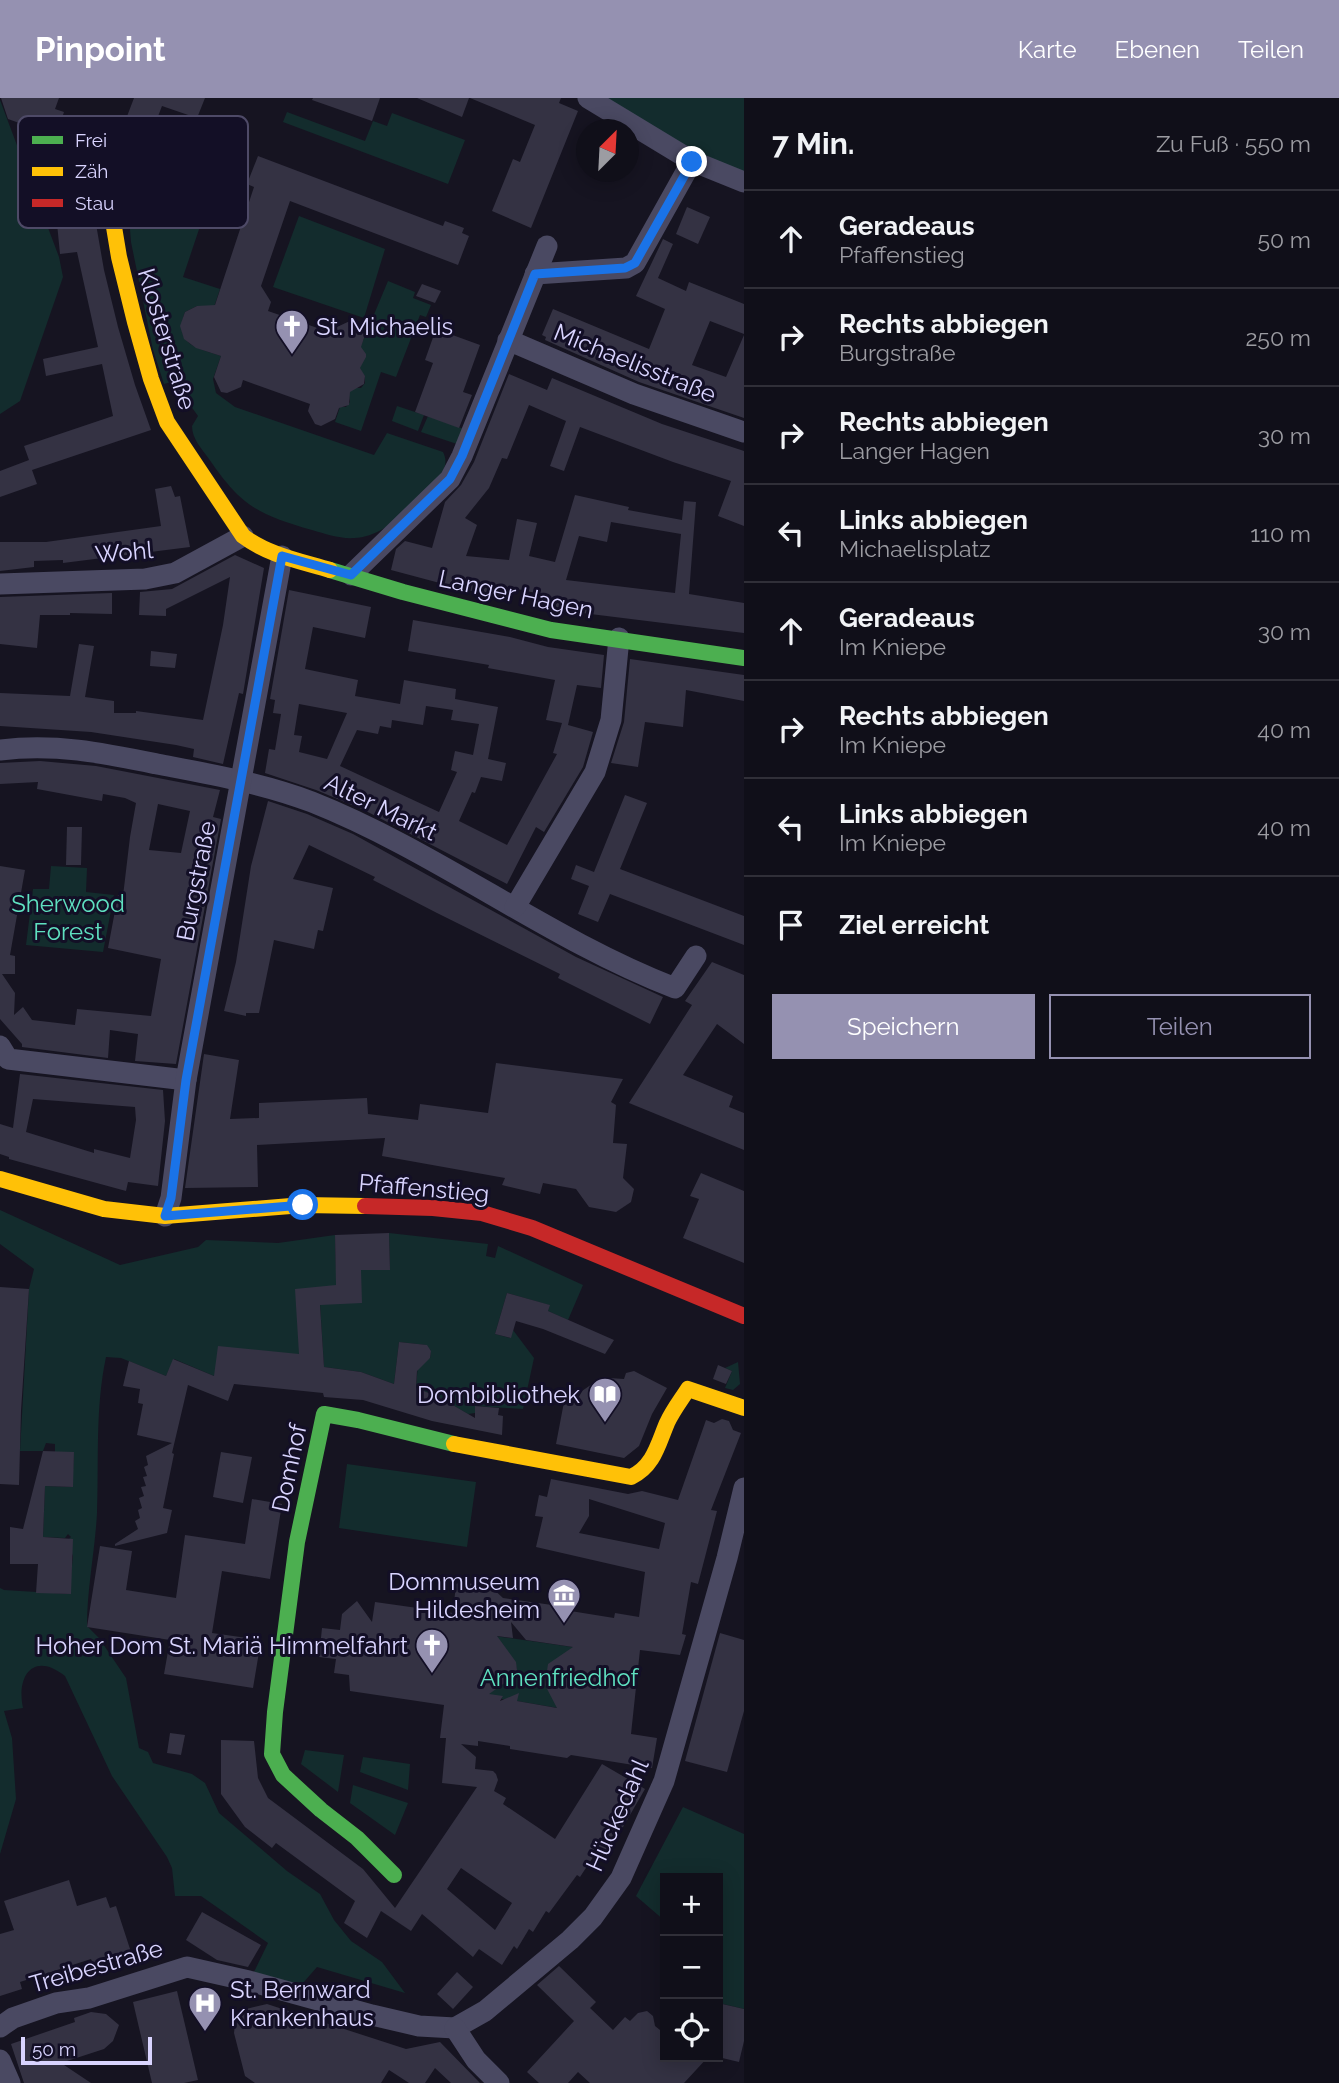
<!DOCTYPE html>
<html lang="de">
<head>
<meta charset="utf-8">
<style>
	body { margin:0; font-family:Raleway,sans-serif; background:#191822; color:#f1f3f6 }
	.controls { position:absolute; right:21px; bottom:21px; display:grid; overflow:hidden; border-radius:0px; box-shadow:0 4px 18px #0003 }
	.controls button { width:63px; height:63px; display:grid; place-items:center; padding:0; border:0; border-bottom:2px solid #302f38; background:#100f19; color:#f1f3f6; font:35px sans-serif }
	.compass { position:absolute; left:576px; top:21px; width:63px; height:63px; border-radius:50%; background:#100f19; box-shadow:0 4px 18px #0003; rotate:24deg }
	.scale { position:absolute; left:21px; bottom:18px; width:131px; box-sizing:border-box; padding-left:7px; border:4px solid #d9d4ff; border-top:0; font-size:19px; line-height:24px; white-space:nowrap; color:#d9d4ff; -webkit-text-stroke:5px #130f26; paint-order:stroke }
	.stop { position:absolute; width:21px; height:21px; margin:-16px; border:5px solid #1a73e8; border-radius:50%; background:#fff }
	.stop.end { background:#1a73e8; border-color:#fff; box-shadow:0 2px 7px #0008 }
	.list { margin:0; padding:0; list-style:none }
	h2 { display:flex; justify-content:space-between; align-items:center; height:91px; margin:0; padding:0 28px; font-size:30px }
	h2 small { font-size:23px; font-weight:400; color:#9c9ca2 }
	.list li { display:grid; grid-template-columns:46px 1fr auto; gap:21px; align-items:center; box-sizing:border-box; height:98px; padding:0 28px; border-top:2px solid #302f38 }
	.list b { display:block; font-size:26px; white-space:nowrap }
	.list p { margin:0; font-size:23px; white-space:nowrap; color:#9c9ca2 }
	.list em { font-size:23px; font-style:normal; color:#9c9ca2 }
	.actions { display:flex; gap:14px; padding:21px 28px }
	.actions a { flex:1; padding:16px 0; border:2px solid #9591b1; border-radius:0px; text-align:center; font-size:24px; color:#9591b1 }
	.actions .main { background:#9591b1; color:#fff }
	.icon { flex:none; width:38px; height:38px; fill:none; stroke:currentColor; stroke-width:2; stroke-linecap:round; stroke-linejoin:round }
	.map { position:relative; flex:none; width:744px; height:1985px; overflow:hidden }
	header { display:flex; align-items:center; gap:42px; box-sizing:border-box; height:98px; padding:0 35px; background:#9591b1; color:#fff }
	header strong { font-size:33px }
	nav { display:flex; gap:38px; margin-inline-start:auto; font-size:24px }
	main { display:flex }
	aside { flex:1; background:#100f19 }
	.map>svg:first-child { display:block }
</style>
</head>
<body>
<header>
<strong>Pinpoint</strong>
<nav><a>Karte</a><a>Ebenen</a><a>Teilen</a></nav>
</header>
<main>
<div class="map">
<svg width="744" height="1985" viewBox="0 0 744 1985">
	<rect width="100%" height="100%" fill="#161421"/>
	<g fill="#132c2d">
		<path d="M577 0H744V86L691 65Z"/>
		<path d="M0 2 59 159 63 179 20 303 0 316Z"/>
		<path d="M287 14 365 43 373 23 387 28 392 15 465 42 448 86 283 24Z"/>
		<path d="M235 24 183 179 220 191 214 209 197 208 185 214C173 246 196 250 221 258L213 281 216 295 235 309 374 357 387 335 443 354C451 370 438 379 428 390 410 411 384 439 354 440 340 441 326 436 312 432 259 417 241 408 209 361 202 351 192 341 192 328L198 318 185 300 178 282 164 286 153 252 131 144 129 119 138 84 158 57 185 41Z"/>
		<path d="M299 118 385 151 364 220 273 189Z"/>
		<path d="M388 183 415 194 413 200 431 207 426 219 420 217 396 279 381 274 361 333 335 324 340 309H346L350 304 349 297 351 290H361L365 285V278L358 272 366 257 360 250Z"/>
		<path d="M397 308 424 317 418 333 392 323Z"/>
		<path d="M428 318 464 331 457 346 421 334Z"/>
		<path d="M51 768 87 770 86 794 114 797 103 854 26 847 33 791H49Z"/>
		<path d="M0 1112 120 1167 198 1149 206 1142 278 1145 335 1137 337 1205 361 1172 390 1171 389 1135 488 1146 486 1158 495 1160 498 1148 583 1187 568 1222 548 1213 549 1207 507 1195 495 1236 510 1240 513 1232 534 1260 523 1311 476 1308 475 1315 468 1316 439 1299 416 1290 418 1266 430 1260 431 1253 426 1247 399 1244 394 1286 361 1274 324 1269 319 1190 299 1256 214 1278 174 1261 166 1278 121 1260 106 1259C95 1311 99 1363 97 1415 95 1453 87 1490 87 1528L99 1540 126 1580 139 1650 148 1654 153 1665 192 1676 205 1685 219 1715 287 1773 320 1796 334 1822 351 1843 382 1864 405 1895 317 1869 303 1885 286 1884 254 1874 268 1845 201 1798H175L172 1770 167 1759 112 1678 65 1578C34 1553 16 1577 23 1610L4 1613 12 1640 16 1701 0 1756V1490L4 1492 69 1496 73 1458 67 1443 71 1439 68 1436 65 1440 43 1439 45 1388 72 1389 74 1354H55V1346L46 1345 43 1353H20L29 1191 34 1171 0 1146Z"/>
		<path d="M738 1264 740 1286 733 1292 725 1290 732 1273 725 1270Z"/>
		<path d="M347 1366 476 1384 467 1449 339 1430Z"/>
		<path d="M495 1538 600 1553 593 1616 517 1603V1600L515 1603 502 1601V1598L500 1600 487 1598 489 1582C537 1585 512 1559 495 1538Z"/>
		<path d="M305 1652 344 1657 338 1694 301 1666Z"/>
		<path d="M363 1659 410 1666 408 1692 360 1674Z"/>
		<path d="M353 1687 408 1705 395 1737 350 1705Z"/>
		<path d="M683 1709 744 1736V1911L719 1905 718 1910V1780H665V1823L636 1798Z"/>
	</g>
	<g fill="#343243" fill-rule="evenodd">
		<path d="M1 0H59L55 11 64 14 56 38 8 21Z"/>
		<path d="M134 0H205L197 20 162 8 145 52 118 42Z"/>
		<path d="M313 0H380L372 23 312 2Z"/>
		<path d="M417 0H469L462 19Z"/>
		<path d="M470 0H561L559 5 578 13 531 130 492 113 513 61 520 64 535 27Z"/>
		<path d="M258 58 443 128 445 123 464 130 462 135 469 138 458 167 290 103 261 188 271 204 268 213 335 236 337 229 352 222 357 224 365 237 361 249 366 256V259L360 270 365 278 364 286 350 294 349 307 339 310 335 321 321 328 315 326 308 313 310 306 243 282 241 289 227 295 221 294 214 279 221 258 196 250 184 241 180 228 185 214 197 208 215 207 254 89 247 86Z"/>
		<path d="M78 82 82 127 96 126 104 172 118 229 135 287 151 332 32 372 37 386 0 399V373L29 362 24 348 113 318 102 266 46 278 43 261 98 249 77 154 60 156 55 105 50 106 48 85Z"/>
		<path d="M687 109 710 119 698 146 676 136Z"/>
		<path d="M663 141 673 146 658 180 686 193 689 184 744 206V236L710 223 692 267 726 279 744 237V320L639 284 545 242 546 239 542 237 553 211 649 251 665 211 636 198Z"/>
		<path d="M422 186 441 193 435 205 416 198Z"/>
		<path d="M436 231 480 247 463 294 472 297 459 330 415 314 433 265 425 262Z"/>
		<path d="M509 276 547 292 552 280 662 326 744 353V428L718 418 731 383 673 364 580 329 564 373 550 368 566 323 529 307 507 361 502 360 489 390 465 420 477 427 466 458 509 462 517 421 537 425 529 458 555 464 575 397 629 409 628 412 682 422 684 403 696 404 689 496 744 505V535L542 510 545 497 503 488 502 498 466 492 391 472 396 451 405 443 432 450 445 404 461 387 474 364ZM611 424 681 436 675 495 566 482 579 438 607 444Z"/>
		<path d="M178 282 185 300 177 302 171 284Z"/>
		<path d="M171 388 175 399 180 398 190 449 63 465V462L34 463V469L0 473V444H46L161 428 155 391Z"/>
		<path d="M235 457 264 470 243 596 239 595 223 666 193 659 194 651 176 647 91 634 0 628V595L70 598 79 546 94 548 85 599 114 603V615H136V613L203 622 223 527 230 479 166 511V518L139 517 140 494 172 491Z"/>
		<path d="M289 492 371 509 365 540 313 529 305 571 358 582 355 598 400 606 404 582 456 591 455 601 498 609 488 661 506 665 502 683 481 679 475 695 472 694 459 723 507 747 557 656 553 655 562 625 546 622 555 582 488 570 489 567 408 553 413 522 510 539 548 549 604 557 601 590 577 587 568 627 593 634 583 669 544 734 536 729 507 786 364 712 316 692 265 675 269 651 275 652 281 616 273 615 275 602 270 601ZM299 606 347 615 327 661 299 654 302 638 294 637ZM426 608 453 612 451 622 479 626 473 657 455 653 451 672 457 674 439 714 340 668 357 632 378 636 380 628 391 630 392 622 423 627Z"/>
		<path d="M112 495V516L70 515V517H40L37 550 0 546V499Z"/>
		<path d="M151 553 177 556 175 570 150 568Z"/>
		<path d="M630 561 744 577V603L686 592 683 629 645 624 638 669 611 665 624 624Z"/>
		<path d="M40 663 96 668 220 692 213 719 221 721 176 966 135 963 138 936 110 932 108 960 22 949V946L0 921V768L25 772 10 857 15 858V876H2L15 895 14 917 23 909 32 922 75 927 77 911 151 918 161 861 108 850 118 797 123 798 130 739 136 705 125 700 103 696 102 703 37 691 38 684 0 686V665ZM158 706 190 713 181 755 149 752Z"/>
		<path d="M625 697 647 705 620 771 744 818V847L610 796 598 824 578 816 589 788 571 781 576 767 594 774Z"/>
		<path d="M268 703 307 716 353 736 576 859 663 899 650 926 558 880 560 876 437 815 373 782 375 779 309 747 293 781 333 790 323 833 318 832 314 851 274 842 259 915H246V918L224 913 236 864 251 768Z"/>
		<path d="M67 729H82L81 767H66Z"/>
		<path d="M712 864 744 877V946L717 926 683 977 733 998 729 1009 744 1015V1052L629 1005 692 907 685 903Z"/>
		<path d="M204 956 239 962 230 1021 259 1020V1005L367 1000 368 1016 418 1022 420 1006 488 1015 496 965 623 981 611 1004 616 1007 613 1045 627 1046 623 1080 634 1091 631 1104 616 1114 589 1109 576 1091 543 1085 540 1096 502 1087 505 1080 382 1058 385 1040 257 1047 258 1089 185 1090Z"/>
		<path d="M20 976 163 992 165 1023 158 1088 128 1084 126 1093 9 1061V1059L0 1056V1026L13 1030ZM33 1001 135 1009 136 1022 130 1060 94 1051V1055L26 1034Z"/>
		<path d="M701 1075 744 1093V1165L683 1140 699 1101 690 1098Z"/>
		<path d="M389 1135 390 1172H361L362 1205 320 1207 324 1269 361 1274 394 1286 399 1244 427 1247 431 1253 430 1260 417 1273 416 1290 439 1299 475 1320V1308L499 1310 498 1317 503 1318 502 1337 432 1323 363 1302 324 1299 323 1295 234 1286 228 1303 188 1287 172 1355 174 1356 163 1410 172 1412 167 1435 115 1448V1446L138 1431 135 1423 140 1420 138 1412 142 1410 139 1400 144 1398 141 1389 146 1388 143 1379 147 1378 144 1369 148 1367 146 1358 172 1345 137 1337 143 1306 138 1305 140 1291 123 1288 129 1263 166 1278 173 1261 214 1278 218 1248 299 1256 295 1191 336 1187 335 1137Z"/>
		<path d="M0 1189 29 1191 21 1313 19 1387 0 1386Z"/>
		<path d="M507 1195 550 1207 548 1213 614 1242 605 1256 543 1231 516 1223 511 1240 495 1236Z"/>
		<path d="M718 1267 732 1273 726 1286 713 1281Z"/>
		<path d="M634 1273 667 1290 652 1316 639 1348 624 1360 556 1346 564 1304 576 1305 582 1293 595 1284 609 1280 624 1281 626 1275Z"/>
		<path d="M722 1321 729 1323 733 1332 741 1335 711 1412 717 1413 698 1486 691 1484 682 1536 686 1537 680 1557 640 1552 631 1636 657 1640 652 1670 571 1657 567 1660 510 1651V1648L478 1643V1648L461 1646 476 1659 475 1671 493 1673 496 1676 498 1682 494 1693 506 1700 503 1706 555 1741 602 1666 645 1691 608 1755 599 1750 580 1779 577 1777 549 1815 546 1813 533 1834 529 1831 517 1851 514 1848 502 1867 479 1851 473 1859 422 1816 411 1833 381 1813 367 1840 344 1825 355 1803 276 1745 272 1750 245 1729 221 1696V1642L254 1643 258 1680 268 1700 363 1771 395 1810 477 1689 442 1685 446 1640H440L444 1607 350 1593 349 1577 334 1575 336 1561 319 1559 322 1530 340 1532 342 1516 357 1503 372 1524 375 1504 453 1515 456 1486 461 1484 491 1489 503 1500 552 1507V1510L614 1520 615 1515 639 1519 645 1474 536 1449 543 1419 535 1418 539 1397 547 1399 551 1381 628 1396 642 1393 678 1402 706 1322 714 1325ZM589 1401 665 1425 659 1451 579 1435 589 1418ZM511 1524 526 1542 573 1549 548 1566 545 1587 557 1610 517 1603 519 1595 500 1603 503 1598 489 1596 513 1579 517 1572 516 1564 497 1538 513 1540ZM461 1770 512 1805 495 1832 447 1791Z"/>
		<path d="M43 1353 74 1354 73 1389 45 1388 43 1439 73 1441 71 1496 36 1495 38 1466H10V1429L23 1431Z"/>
		<path d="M221 1354 252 1359 243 1405 213 1399Z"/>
		<path d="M252 1401 282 1406 270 1481 222 1473 212 1535 261 1542 253 1590 164 1576 170 1542 87 1529 100 1448 132 1453 126 1492 176 1500 185 1437 245 1446Z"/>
		<path d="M720 1535 744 1542V1613L727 1674 685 1663Z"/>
		<path d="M170 1635 185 1637 181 1657 167 1655Z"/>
		<path d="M69 1782 77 1808 106 1799 110 1810 116 1808 131 1854 93 1866 91 1861 20 1884 22 1891 0 1898V1836L14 1832 4 1803Z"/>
		<path d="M202 1814 261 1847 248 1869 217 1862 186 1842Z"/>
		<path d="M559 1868 596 1904 590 1910 613 1932 625 1919 630 1923 638 1915 647 1913 653 1918 655 1928 665 1936V1959H708L684 1985H590L578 1974 568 1985H539L527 1974 574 1923 537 1887Z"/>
		<path d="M457 1874 473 1889 453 1911 437 1896Z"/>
		<path d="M177 1893 198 1982 184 1985H152L133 1904Z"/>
		<path d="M718 1905 744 1911V1943L739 1964 718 1959Z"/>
		<path d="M267 1906 406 1951 440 1944 480 1985H451L435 1970 425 1985H409L389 1972 381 1985H255L245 1978 234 1935 235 1926 246 1911Z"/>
		<path d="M91 1914 106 1916 119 1927 113 1943 104 1951 61 1965 91 1985H24L11 1946 75 1924 74 1920Z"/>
	</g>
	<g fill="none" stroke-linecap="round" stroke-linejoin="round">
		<g stroke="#4a4962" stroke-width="21">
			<path d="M588 0 692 63 744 84"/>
			<path d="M535 176 626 170 635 165 692 63"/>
			<path d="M508 242 634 296 744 334"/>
			<path d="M351 477 450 381 462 358 547 148"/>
			<path d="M0 486 145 481 175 475 243 438"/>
			<path d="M0 652C55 645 103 655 157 666 209 676 262 685 312 704 438 754 548 841 675 890L696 858"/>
			<path d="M515 809 595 674 611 622 619 540"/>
			<path d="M0 948 8 961 186 982"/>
			<path d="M165 1118 171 1100 186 982 282 458"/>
			<path d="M0 1929 13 1920 56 1905 89 1900 187 1869 249 1883 372 1917 419 1928 455 1930"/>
			<path d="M455 1930 485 1913 570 1842 593 1819 621 1780 664 1683 727 1460 744 1390"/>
			<path d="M455 1930 476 1962 499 1985"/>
			<path d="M0 1962 10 1985"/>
		</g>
		<g stroke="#4caf50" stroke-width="16">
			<path d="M330 472 403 494 551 532 744 560"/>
			<path d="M394 1777 357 1740 321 1712 283 1677 272 1656 275 1614 297 1444 324 1316 358 1322 454 1346"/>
		</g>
		<g stroke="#ffc107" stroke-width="16">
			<path d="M112 117 119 159 135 224 151 281 167 324 243 438C268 457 300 463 330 472"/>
			<path d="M0 1081 104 1111 165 1118 303 1107 365 1108"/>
			<path d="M454 1346 631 1379C654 1368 658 1346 667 1325 673 1312 681 1302 688 1291L744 1310"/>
		</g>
		<path stroke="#c62828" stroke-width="16" d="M365 1108 433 1110 482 1115 532 1130 744 1218"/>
	</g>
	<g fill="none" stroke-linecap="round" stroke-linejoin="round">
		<path stroke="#1a73e8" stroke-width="9" d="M303 1107 165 1118 171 1100 186 982 282 458 351 477 450 381 462 358 535 176 625 170 635 165 692 64"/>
	</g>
	<defs>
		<symbol id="church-pin" viewBox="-11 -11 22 30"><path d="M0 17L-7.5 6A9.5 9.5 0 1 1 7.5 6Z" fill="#9591b1" stroke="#130f26"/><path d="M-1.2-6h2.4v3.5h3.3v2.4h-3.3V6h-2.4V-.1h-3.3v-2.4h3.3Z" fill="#fff"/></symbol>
		<symbol id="library-pin" viewBox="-11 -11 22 30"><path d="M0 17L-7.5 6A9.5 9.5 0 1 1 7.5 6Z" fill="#9591b1" stroke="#130f26"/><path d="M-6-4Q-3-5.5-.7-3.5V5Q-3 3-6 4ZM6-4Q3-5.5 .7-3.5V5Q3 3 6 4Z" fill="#fff"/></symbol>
		<symbol id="museum-pin" viewBox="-11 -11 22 30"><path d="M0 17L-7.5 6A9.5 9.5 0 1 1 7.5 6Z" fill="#9591b1" stroke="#130f26"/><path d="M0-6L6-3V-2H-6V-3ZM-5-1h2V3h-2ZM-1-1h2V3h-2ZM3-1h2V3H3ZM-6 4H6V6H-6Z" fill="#fff"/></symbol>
		<symbol id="hospital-pin" viewBox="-11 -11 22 30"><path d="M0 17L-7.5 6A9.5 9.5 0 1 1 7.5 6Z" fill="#9591b1" stroke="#130f26"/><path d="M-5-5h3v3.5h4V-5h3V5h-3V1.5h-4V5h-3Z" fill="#fff"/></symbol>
	</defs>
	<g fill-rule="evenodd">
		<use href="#church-pin" x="273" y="209" width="38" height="52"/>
		<use href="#library-pin" x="586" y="1277" width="38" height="52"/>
		<use href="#museum-pin" x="545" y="1478" width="38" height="52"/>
		<use href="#church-pin" x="413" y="1528" width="38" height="52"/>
		<use href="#hospital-pin" x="186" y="1886" width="38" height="52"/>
	</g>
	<g text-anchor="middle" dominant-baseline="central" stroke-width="6" stroke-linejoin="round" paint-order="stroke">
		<g font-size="24" fill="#d9d4ff" stroke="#130f26" text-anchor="end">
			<text x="316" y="228" text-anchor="start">St. Michaelis</text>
			<text x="580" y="1296">Dombibliothek</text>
			<text x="540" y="1483">Dommuseum<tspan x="540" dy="28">Hildesheim</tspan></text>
			<text x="408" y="1547">Hoher Dom St. Mariä Himmelfahrt</text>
			<text x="230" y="1891" text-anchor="start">St. Bernward<tspan x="230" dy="28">Krankenhaus</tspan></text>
		</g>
		<g font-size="24" fill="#d9d4ff" stroke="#130f26">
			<text transform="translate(167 241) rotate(73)">Klosterstraße</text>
			<text transform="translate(635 265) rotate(22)">Michaelisstraße</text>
			<text transform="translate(124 454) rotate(-5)">Wohl</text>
			<text transform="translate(516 496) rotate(12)">Langer Hagen</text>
			<text transform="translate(381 709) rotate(26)">Alter Markt</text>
			<text transform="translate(196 783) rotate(-79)">Burgstraße</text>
			<text transform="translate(424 1090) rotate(5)">Pfaffenstieg</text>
			<text transform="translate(289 1370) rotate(-78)">Domhof</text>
			<text transform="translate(617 1717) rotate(-66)">Hückedahl</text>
			<text transform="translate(96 1868) rotate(-16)">Treibestraße</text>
		</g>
		<g font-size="24" fill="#5fe0c0" stroke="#130f26">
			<text x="68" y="805">Sherwood<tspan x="68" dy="28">Forest</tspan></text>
			<text x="559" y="1579">Annenfriedhof</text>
		</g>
	</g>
	<rect x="18" y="18" width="230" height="112" rx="10" fill="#130f26" stroke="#4e4a67" stroke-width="2"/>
	<rect x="32" y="38" width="31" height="8" fill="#4caf50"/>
	<rect x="32" y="69" width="31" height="9" fill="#ffc107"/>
	<rect x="32" y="101" width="31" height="8" fill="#c62828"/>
	<g font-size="19" fill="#d9d4ff">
		<text x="75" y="49">Frei</text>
		<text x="75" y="80">Zäh</text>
		<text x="75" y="112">Stau</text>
	</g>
</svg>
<div class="controls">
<button>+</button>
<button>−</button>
<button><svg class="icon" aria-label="locate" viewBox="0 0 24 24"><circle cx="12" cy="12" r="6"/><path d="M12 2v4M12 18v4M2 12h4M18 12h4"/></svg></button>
</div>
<svg class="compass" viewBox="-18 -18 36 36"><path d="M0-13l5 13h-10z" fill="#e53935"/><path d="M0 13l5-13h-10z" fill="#9c9ca2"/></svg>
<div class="scale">50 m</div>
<div class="stop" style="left:303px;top:1107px"></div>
<div class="stop end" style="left:692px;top:64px"></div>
</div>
<aside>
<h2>7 Min.<small>Zu Fuß · 550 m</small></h2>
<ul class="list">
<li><svg class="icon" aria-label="ahead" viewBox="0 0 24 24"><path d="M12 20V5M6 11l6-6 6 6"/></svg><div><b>Geradeaus</b><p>Pfaffenstieg</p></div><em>50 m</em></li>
<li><svg class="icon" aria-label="right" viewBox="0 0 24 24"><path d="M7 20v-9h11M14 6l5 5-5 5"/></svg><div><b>Rechts abbiegen</b><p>Burgstraße</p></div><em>250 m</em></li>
<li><svg class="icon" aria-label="right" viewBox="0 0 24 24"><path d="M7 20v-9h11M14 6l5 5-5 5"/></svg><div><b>Rechts abbiegen</b><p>Langer Hagen</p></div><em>30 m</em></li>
<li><svg class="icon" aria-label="left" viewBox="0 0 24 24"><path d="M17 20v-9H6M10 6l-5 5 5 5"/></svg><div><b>Links abbiegen</b><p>Michaelisplatz</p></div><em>110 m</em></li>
<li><svg class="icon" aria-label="ahead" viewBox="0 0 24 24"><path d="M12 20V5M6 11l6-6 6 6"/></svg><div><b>Geradeaus</b><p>Im Kniepe</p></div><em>30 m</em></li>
<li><svg class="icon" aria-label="right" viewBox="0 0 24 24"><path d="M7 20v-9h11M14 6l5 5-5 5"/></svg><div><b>Rechts abbiegen</b><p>Im Kniepe</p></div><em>40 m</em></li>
<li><svg class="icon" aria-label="left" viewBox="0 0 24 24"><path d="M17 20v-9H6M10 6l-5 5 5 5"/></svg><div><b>Links abbiegen</b><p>Im Kniepe</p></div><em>40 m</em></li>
<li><svg class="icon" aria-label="arrive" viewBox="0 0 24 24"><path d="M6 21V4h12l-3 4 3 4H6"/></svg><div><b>Ziel erreicht</b></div></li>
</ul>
<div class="actions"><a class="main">Speichern</a><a>Teilen</a></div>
</aside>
</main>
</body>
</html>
